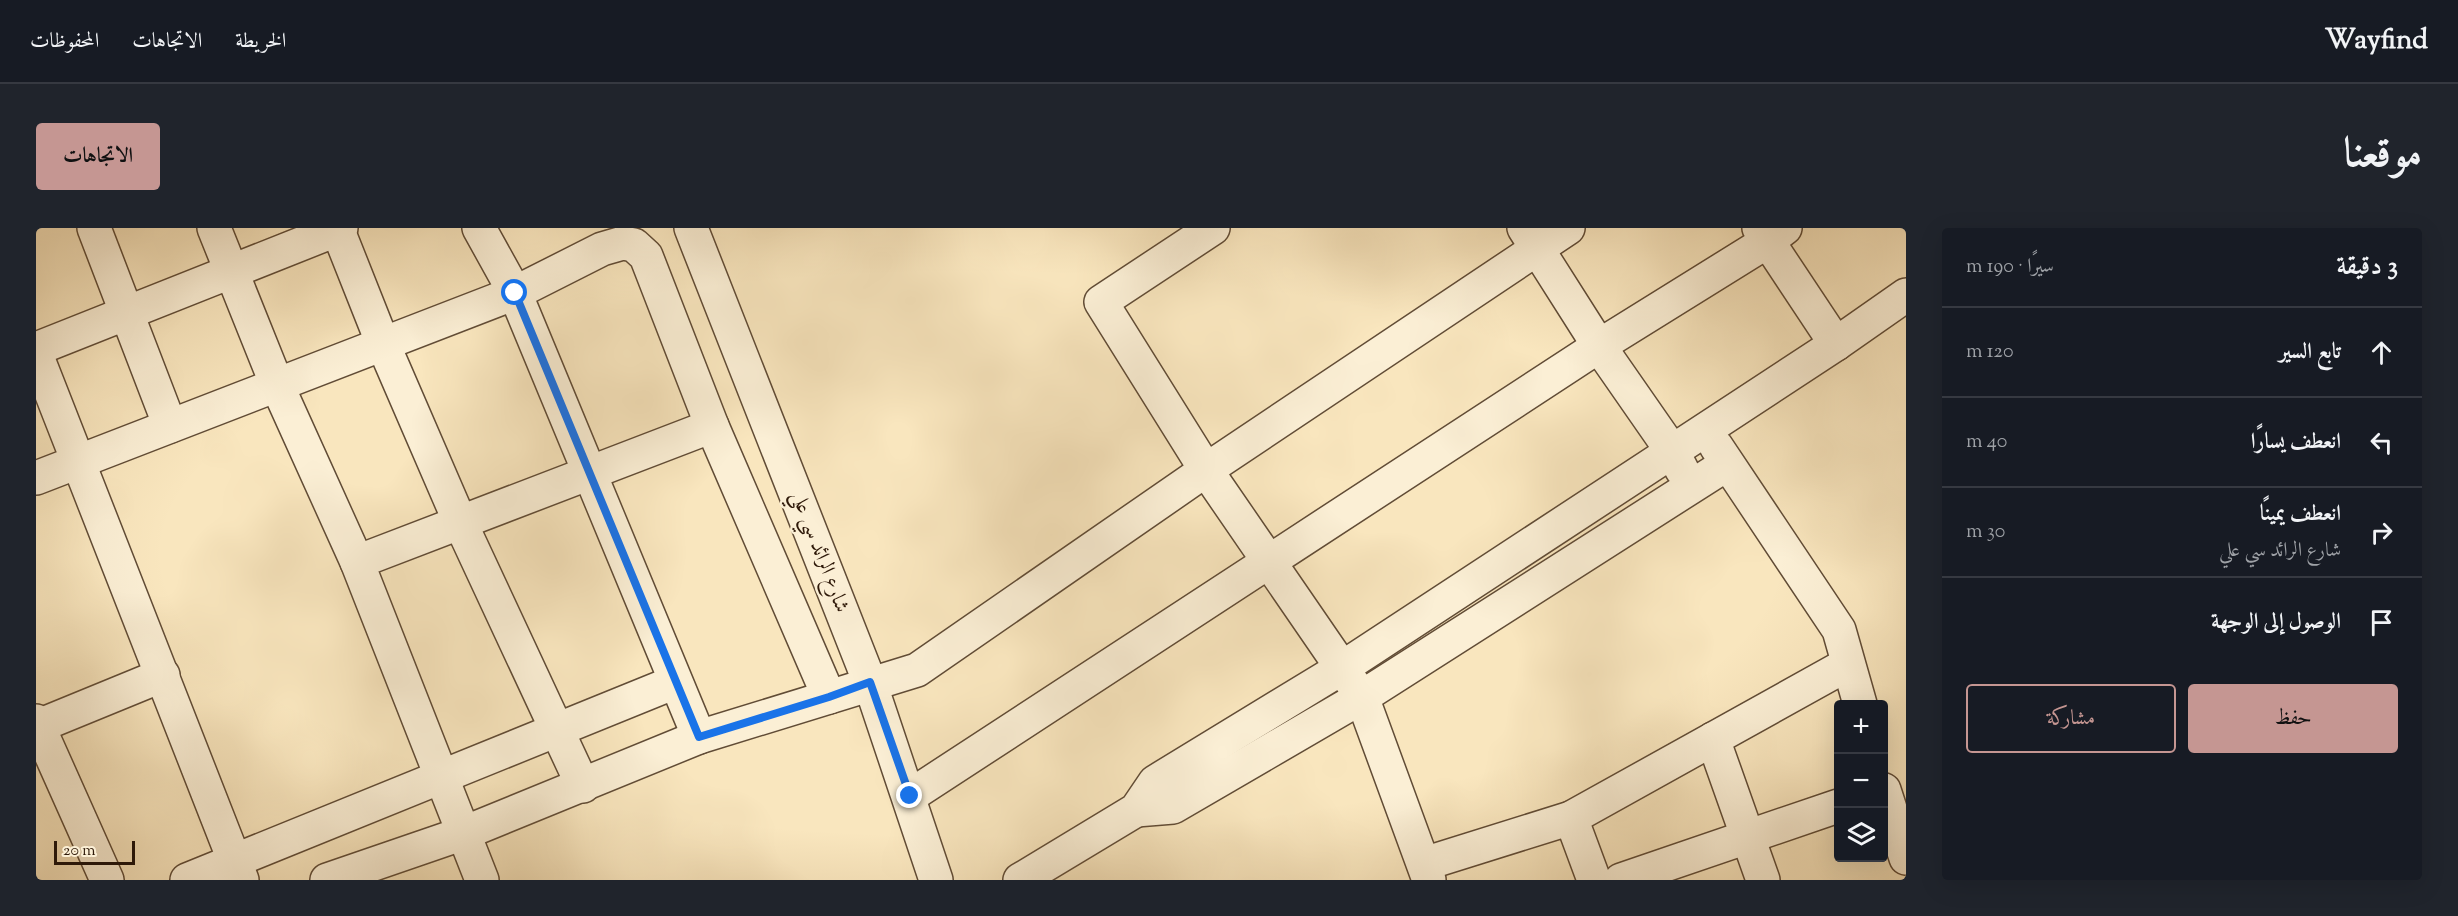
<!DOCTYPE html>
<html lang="ar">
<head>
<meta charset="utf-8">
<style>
	body { margin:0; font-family:"Sorts Mill Goudy",Amiri,serif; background:#20242c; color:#f1f3f6; direction:rtl }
	.controls { position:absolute; right:18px; bottom:18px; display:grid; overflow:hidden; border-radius:6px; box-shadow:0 6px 24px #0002 }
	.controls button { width:54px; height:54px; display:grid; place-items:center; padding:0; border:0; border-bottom:2px solid #363941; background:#171b24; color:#f1f3f6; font:30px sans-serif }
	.scale { position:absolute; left:18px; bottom:15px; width:81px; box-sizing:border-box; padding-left:6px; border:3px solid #2e1909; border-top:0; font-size:16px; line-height:21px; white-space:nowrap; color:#2e1909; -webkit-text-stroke:4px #fbefd5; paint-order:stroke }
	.stop { position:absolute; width:18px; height:18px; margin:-14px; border:4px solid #1a73e8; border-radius:50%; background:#fff }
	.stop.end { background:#1a73e8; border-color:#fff; box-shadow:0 2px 6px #0008 }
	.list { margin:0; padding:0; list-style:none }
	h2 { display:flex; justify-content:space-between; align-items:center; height:78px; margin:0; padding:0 24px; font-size:26px }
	h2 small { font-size:20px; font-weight:400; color:#9ea1a6 }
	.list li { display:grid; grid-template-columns:39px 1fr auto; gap:18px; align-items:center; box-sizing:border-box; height:90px; padding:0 24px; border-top:2px solid #363941 }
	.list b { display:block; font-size:22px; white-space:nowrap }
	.list p { margin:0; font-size:20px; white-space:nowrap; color:#9ea1a6 }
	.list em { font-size:20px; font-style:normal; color:#9ea1a6 }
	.actions { display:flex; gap:12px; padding:18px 24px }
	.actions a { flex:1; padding:14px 0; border:2px solid #c59692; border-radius:6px; text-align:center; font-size:21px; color:#c59692 }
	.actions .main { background:#c59692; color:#111 }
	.icon { flex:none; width:33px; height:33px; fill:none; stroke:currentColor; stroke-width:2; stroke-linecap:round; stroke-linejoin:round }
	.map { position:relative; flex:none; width:1870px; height:652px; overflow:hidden; direction:ltr; border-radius:6px }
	header { display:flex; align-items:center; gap:36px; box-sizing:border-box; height:84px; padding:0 30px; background:#171b24; border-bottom:2px solid #363941 }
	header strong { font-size:28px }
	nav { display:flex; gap:33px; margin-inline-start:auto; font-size:21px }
	.intro { display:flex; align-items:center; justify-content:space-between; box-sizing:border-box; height:144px; padding:0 36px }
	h1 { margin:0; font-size:42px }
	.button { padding:15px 27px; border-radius:6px; background:#c59692; color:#111; font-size:21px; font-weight:700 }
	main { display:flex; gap:36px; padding:0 36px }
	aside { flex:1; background:#171b24; border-radius:6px; box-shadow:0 6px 24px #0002 }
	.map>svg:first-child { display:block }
</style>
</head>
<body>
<header>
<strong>Wayfind</strong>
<nav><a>الخريطة</a><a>الاتجاهات</a><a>المحفوظات</a></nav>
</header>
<div class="intro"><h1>موقعنا</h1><a class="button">الاتجاهات</a></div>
<main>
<aside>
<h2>3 دقيقة<small>سيرًا · 190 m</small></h2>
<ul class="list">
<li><svg class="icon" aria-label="ahead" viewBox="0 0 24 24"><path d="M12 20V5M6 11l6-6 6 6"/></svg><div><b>تابع السير</b></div><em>120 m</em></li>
<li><svg class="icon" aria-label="left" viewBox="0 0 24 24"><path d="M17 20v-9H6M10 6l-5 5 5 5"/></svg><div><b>انعطف يسارًا</b></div><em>40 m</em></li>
<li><svg class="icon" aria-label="right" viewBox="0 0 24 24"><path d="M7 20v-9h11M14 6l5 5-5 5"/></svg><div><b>انعطف يمينًا</b><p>شارع الرائد سي علي</p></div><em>30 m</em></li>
<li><svg class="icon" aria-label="arrive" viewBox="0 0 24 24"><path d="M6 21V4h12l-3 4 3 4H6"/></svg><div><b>الوصول إلى الوجهة</b></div></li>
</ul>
<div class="actions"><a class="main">حفظ</a><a>مشاركة</a></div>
</aside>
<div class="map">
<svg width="1870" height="652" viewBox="0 0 1870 652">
	<rect width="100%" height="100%" fill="#f9e6be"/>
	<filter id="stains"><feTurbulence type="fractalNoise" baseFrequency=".00333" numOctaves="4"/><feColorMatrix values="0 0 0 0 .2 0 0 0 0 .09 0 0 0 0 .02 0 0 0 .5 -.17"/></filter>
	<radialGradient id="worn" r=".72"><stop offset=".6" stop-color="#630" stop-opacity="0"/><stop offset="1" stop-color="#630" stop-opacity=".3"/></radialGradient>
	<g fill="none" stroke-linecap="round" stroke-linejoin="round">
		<defs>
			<g id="minor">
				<path d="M58 0 134 198"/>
				<path d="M178 0 241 157 321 334"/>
				<path d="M301 0 347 116 424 294 547 558"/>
				<path d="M443 0 479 65 663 509"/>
				<path d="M655 0 834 455 900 652"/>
				<path d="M1177 0 1065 74 1170 242 1326 469 1393 652"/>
				<path d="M1488 0 1563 118 1636 223 1646 242"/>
				<path d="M1723 0 1800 116"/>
				<path d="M0 121 305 0"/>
				<path d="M0 126 206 652"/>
				<path d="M1680 218 1803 402 1824 476"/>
				<path d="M0 250 479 65 566 21 587 15 598 17 610 28 676 198 793 469"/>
				<path d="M0 493 71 652"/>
				<path d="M0 499 127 447"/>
				<path d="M1677 511 1727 652"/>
				<path d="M1848 562 1870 630"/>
				<path d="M874 568 1563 118 1732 13 1749 0"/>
				<path d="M1100 582 1137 579 1326 469 1691 236"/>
				<path d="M1535 590 1558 652"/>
				<path d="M1388 636 1535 590 1812 436"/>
				<path d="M151 652 639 454"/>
				<path d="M291 652 428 605 663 509 881 442 1170 242 1532 0"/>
				<path d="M446 652 321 334 676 198"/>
				<path d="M984 652 1100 582 1119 554 1306 440 1800 116 1870 67"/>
				<path d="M1585 652 1802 578"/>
			</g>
		</defs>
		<use href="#minor" stroke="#614c36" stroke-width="36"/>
		<use href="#minor" stroke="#fbefd5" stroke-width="33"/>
	</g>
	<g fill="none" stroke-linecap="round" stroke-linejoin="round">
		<path stroke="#1a73e8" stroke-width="8" d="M479 65 663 509 793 469 834 454 874 568"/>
	</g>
	<g text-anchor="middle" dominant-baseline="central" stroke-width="4.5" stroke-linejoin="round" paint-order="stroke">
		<g font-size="21" fill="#2e1909" stroke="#fbefd5">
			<text transform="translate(783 324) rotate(69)">شارع الرائد سي علي</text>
		</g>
	</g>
	<rect width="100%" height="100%" filter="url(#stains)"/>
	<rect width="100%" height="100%" fill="url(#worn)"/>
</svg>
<div class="controls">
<button>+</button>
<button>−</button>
<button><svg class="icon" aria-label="layers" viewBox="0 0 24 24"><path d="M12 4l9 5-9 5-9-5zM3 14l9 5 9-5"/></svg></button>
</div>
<div class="scale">20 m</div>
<div class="stop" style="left:479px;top:65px"></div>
<div class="stop end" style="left:874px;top:568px"></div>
</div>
</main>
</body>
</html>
